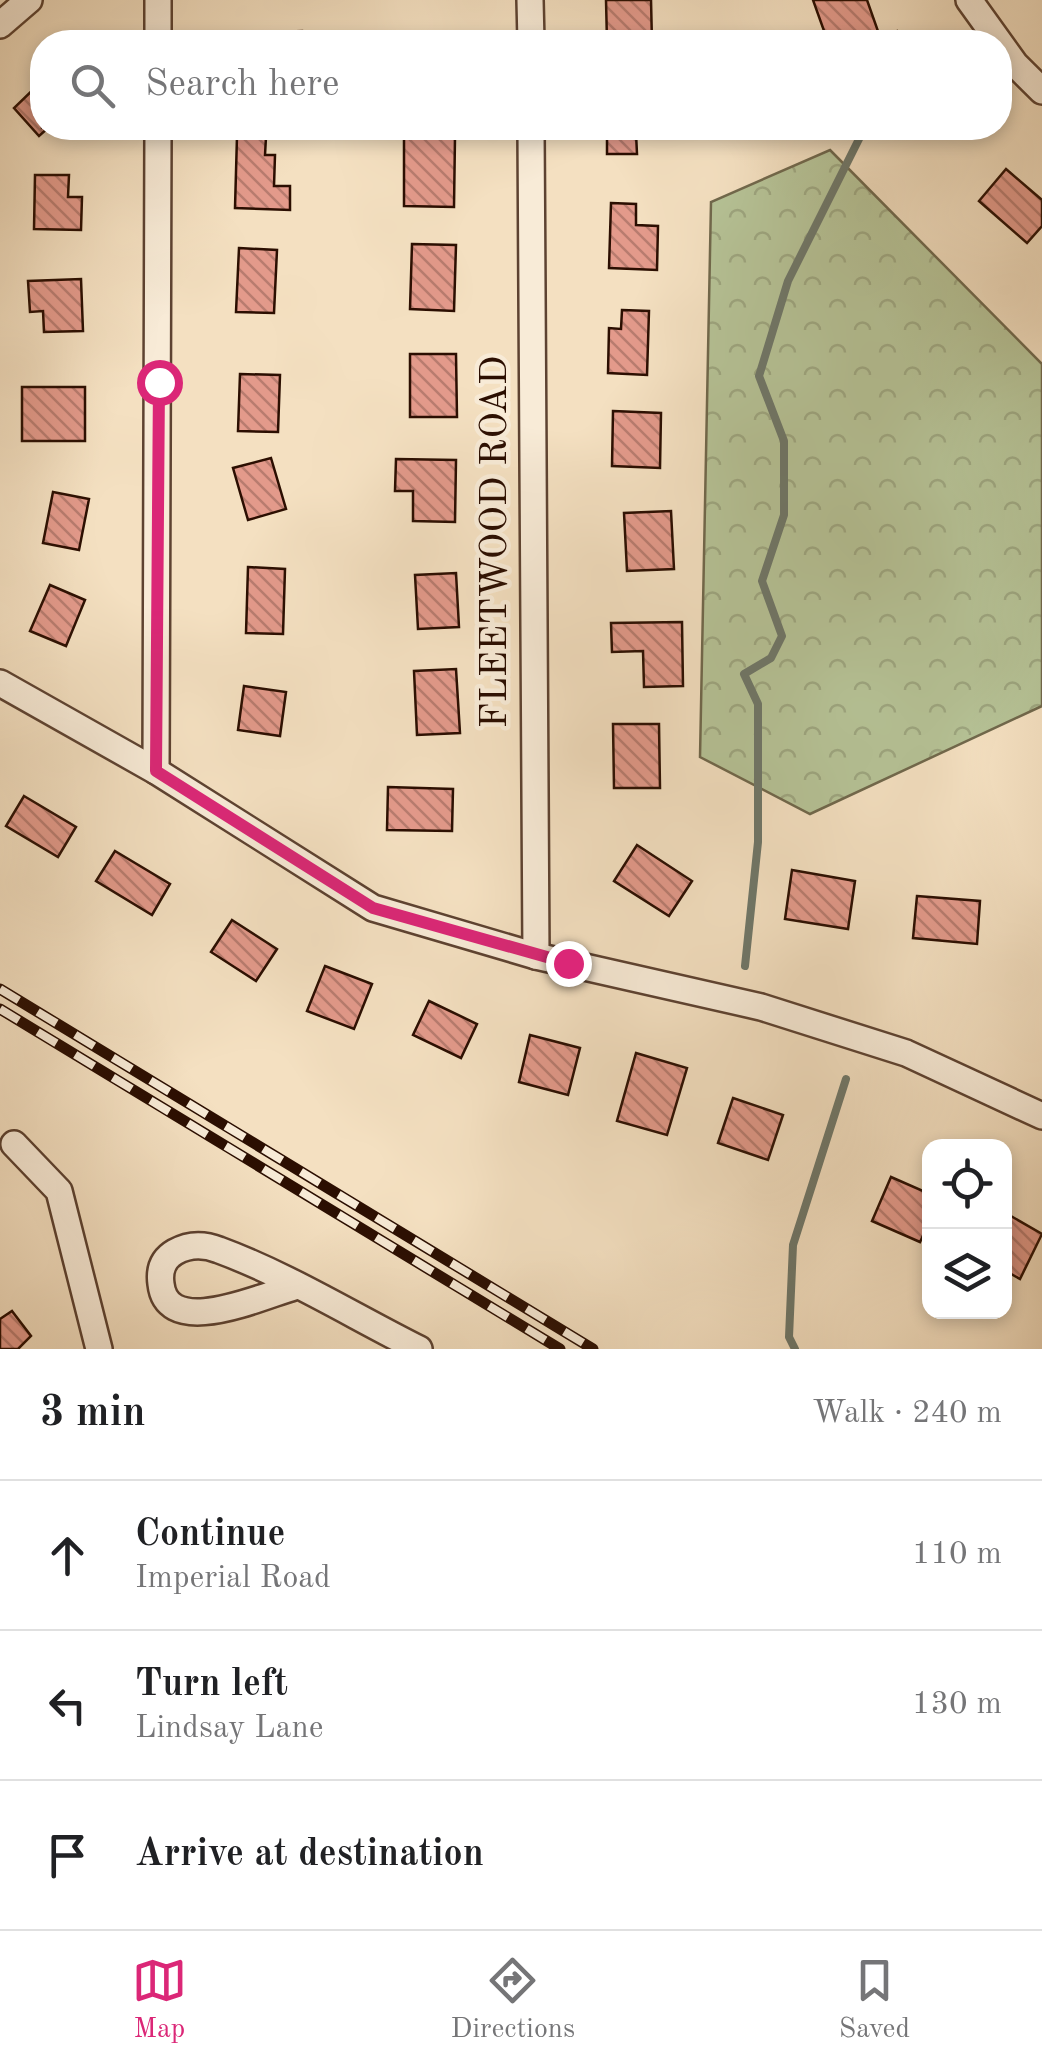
<!DOCTYPE html>
<html lang="en">
<head>
<meta charset="utf-8">
<style>
	body { margin:0; font-family:"Old Standard TT",serif; background:#f6f6f6; color:#202124 }
	.controls { position:absolute; right:30px; bottom:30px; display:grid; overflow:hidden; border-radius:20px; box-shadow:0 5px 15px #0003 }
	.controls button { width:90px; height:90px; display:grid; place-items:center; padding:0; border:0; border-bottom:2px solid #e0e0e0; background:#fff; color:#202124; font:50px sans-serif }
	.stop { position:absolute; width:30px; height:30px; margin:-22px; border:8px solid #db2777; border-radius:50%; background:#fff }
	.stop.end { background:#db2777; border-color:#fff; box-shadow:0 2px 10px #0008 }
	.list { margin:0; padding:0; list-style:none }
	h2 { display:flex; justify-content:space-between; align-items:center; height:130px; margin:0; padding:0 40px; font-size:42px }
	h2 small { font-size:32px; font-weight:400; color:#757577 }
	.list li { display:grid; grid-template-columns:65px 1fr auto; gap:30px; align-items:center; box-sizing:border-box; height:150px; padding:0 40px; border-top:2px solid #e0e0e0 }
	.list b { display:block; font-size:38px; white-space:nowrap }
	.list p { margin:0; font-size:32px; white-space:nowrap; color:#757577 }
	.list em { font-size:32px; font-style:normal; color:#757577 }
	.icon { flex:none; width:55px; height:55px; fill:none; stroke:currentColor; stroke-width:2; stroke-linecap:round; stroke-linejoin:round }
	.map { position:relative; flex:none; width:1042px; height:1349px; overflow:hidden }
	.search { position:absolute; background:#fff; box-shadow:0 5px 15px #0003; left:30px; right:30px; top:30px; height:110px; display:flex; align-items:center; gap:25px; box-sizing:border-box; padding:0 35px; border-radius:40px; color:#757577; font-size:38px }
	.sheet { height:580px; background:#fff }
	nav { display:flex; justify-content:space-around; align-items:center; box-sizing:border-box; height:140px; border-top:2px solid #e0e0e0; background:#fff; font-size:28px; color:#757577 }
	nav a { display:grid; justify-items:center; gap:5px }
	nav .on { color:#db2777 }
	.map>svg:first-child { display:block }
</style>
</head>
<body>
<div class="map">
<svg width="1042" height="1349" viewBox="0 0 1042 1349">
	<defs>
		<pattern id="forest-crowns" width="20" height="18" patternUnits="userSpaceOnUse" patternTransform="scale(2.5)"><rect width="20" height="18" fill="#b6c397"/><path d="M2 6a3 3 0 1 1 6 0M12 15a3 3 0 1 1 6 0" fill="none" stroke="#9da680"/></pattern>
		<pattern id="building-back-hatch" width="6" height="6" patternUnits="userSpaceOnUse" patternTransform="scale(2.5)"><rect width="6" height="6" fill="#e39a8b"/><path d="M-1 5l2 2M0 0l6 6M5-1l2 2" fill="none" stroke="#b87c6f"/></pattern>
	</defs>
	<rect width="100%" height="100%" fill="#f4e0c1"/>
	<filter id="stains"><feTurbulence type="fractalNoise" baseFrequency=".002" numOctaves="4"/><feColorMatrix values="0 0 0 0 .2 0 0 0 0 .09 0 0 0 0 .02 0 0 0 .5 -.17"/></filter>
	<radialGradient id="worn" r=".72"><stop offset=".6" stop-color="#630" stop-opacity="0"/><stop offset="1" stop-color="#630" stop-opacity=".3"/></radialGradient>
	<path fill="url(#forest-crowns)" stroke="#70684c" stroke-width="2.5" d="M830 150 1042 364V706L810 814 700 757 711 202Z"/>
	<g fill="none" stroke-linecap="round" stroke-linejoin="round">
		<g stroke="#6f7769" stroke-width="8">
			<path d="M745 966 758 842V704L744 674 771 658 782 636 762 581 784 515V441L759 376 788 281 862 133"/>
			<path d="M795 1349 789 1337 793 1245 846 1079"/>
		</g>
	</g>
	<g fill="url(#building-back-hatch)" stroke="#2b0e01" stroke-width="2.5">
		<path d="M606 0H651L652 42H607Z"/>
		<path d="M813 0H867L880 37 897 31 901 42H828Z"/>
		<path d="M302 31 303 42H244L243 33Z"/>
		<path d="M42 81V128H48L39 136 14 108Z"/>
		<path d="M607 128H654V133H636L637 154H607Z"/>
		<path d="M237 136 266 137 265 155H275L274 186H290V210L235 208Z"/>
		<path d="M404 137H455L454 207 404 206Z"/>
		<path d="M1006 169 1042 200V226L1027 243 979 201Z"/>
		<path d="M35 175H69L68 197H82L81 230 34 229Z"/>
		<path d="M611 203 636 204V225L658 226 657 270 609 268Z"/>
		<path d="M412 244 456 245 454 311 410 309Z"/>
		<path d="M239 248 277 250 274 313 236 312Z"/>
		<path d="M81 279 83 331 44 332 43 311 30 312 28 281Z"/>
		<path d="M622 310 649 311 647 375 608 373 609 328 621 329Z"/>
		<path d="M410 354H456L457 417H410Z"/>
		<path d="M240 374 280 375 278 432 238 431Z"/>
		<rect x="22" y="387" width="63" height="54"/>
		<path d="M613 411 661 413 660 468 612 466Z"/>
		<path d="M271 458 286 509 248 520 233 468Z"/>
		<path d="M396 459 456 460 455 522 413 521V491H395Z"/>
		<path d="M53 492 89 499 79 550 43 543Z"/>
		<path d="M671 511 674 569 627 571 624 513Z"/>
		<path d="M248 567 285 569 283 634 246 633Z"/>
		<path d="M456 573 459 627 418 629 415 575Z"/>
		<path d="M50 585 85 600 66 646 30 631Z"/>
		<path d="M682 622 683 686 644 687 643 651 612 652 611 623Z"/>
		<path d="M456 669 460 733 417 735 414 671Z"/>
		<path d="M244 686 286 692 280 736 238 730Z"/>
		<path d="M613 724H659L660 788H614Z"/>
		<path d="M388 787 453 789 452 831 387 830Z"/>
		<path d="M24 796 76 827 58 857 6 826Z"/>
		<path d="M637 845 692 881 669 916 614 881Z"/>
		<path d="M115 851 170 884 152 915 96 881Z"/>
		<path d="M792 870 855 881 848 929 785 919Z"/>
		<path d="M917 896 980 901 977 944 913 938Z"/>
		<path d="M232 920 277 949 256 981 211 952Z"/>
		<path d="M325 966 372 984 354 1029 307 1011Z"/>
		<path d="M429 1001 477 1024 461 1058 413 1035Z"/>
		<path d="M530 1035 580 1048 568 1095 519 1082Z"/>
		<path d="M636 1053 687 1068 667 1135 617 1121Z"/>
		<path d="M733 1098 783 1115 768 1160 718 1143Z"/>
		<path d="M891 1177 930 1194V1221L920 1242 872 1221Z"/>
		<path d="M1004 1212 1042 1234 1020 1279 1004 1270Z"/>
		<path d="M12 1311 31 1336 18 1349H0V1319Z"/>
	</g>
	<g fill="none" stroke-linecap="round" stroke-linejoin="round">
		<defs>
			<g id="minor">
				<path d="M158 0V42"/>
				<path d="M530 0 531 42"/>
				<path d="M969 0 1015 64 1042 91"/>
				<path d="M0 25 29 0"/>
				<path d="M531 128 536 956"/>
				<path d="M0 683 156 771 373 908 536 956 761 1007 906 1053 1042 1116"/>
				<path d="M156 771 158 128"/>
				<path d="M14 1144 59 1191 99 1349"/>
				<path d="M294 1287C262 1296 167 1340 161 1284 159 1270 163 1259 175 1252 189 1244 204 1244 219 1250 287 1275 353 1316 419 1349"/>
			</g>
		</defs>
		<use href="#minor" stroke="#5d4231" stroke-width="30"/>
		<use href="#minor" stroke="#f8ebd7" stroke-width="25"/>
		<defs>
			<g id="rail">
				<path d="M0 989 593 1349"/>
				<path d="M0 1009 560 1349"/>
			</g>
		</defs>
		<use href="#rail" stroke="#2b0e01" stroke-width="11"/>
		<use href="#rail" stroke="#f8ebd7" stroke-width="8" stroke-dasharray="22" stroke-linecap="butt"/>
	</g>
	<g fill="none" stroke-linecap="round" stroke-linejoin="round">
		<path stroke="#db2777" stroke-width="12" d="M159 382 156 771 373 908 568 963"/>
	</g>
	<g text-anchor="middle" dominant-baseline="central" stroke-width="9" stroke-linejoin="round" paint-order="stroke">
		<g font-size="38" fill="#2b0e01" stroke="#f8ebd7">
			<text transform="translate(496 542) rotate(-90)">FLEETWOOD ROAD</text>
		</g>
	</g>
	<rect width="100%" height="100%" filter="url(#stains)"/>
	<rect width="100%" height="100%" fill="url(#worn)"/>
</svg>
<div class="controls">
<button><svg class="icon" aria-label="locate" viewBox="0 0 24 24"><circle cx="12" cy="12" r="6"/><path d="M12 2v4M12 18v4M2 12h4M18 12h4"/></svg></button>
<button><svg class="icon" aria-label="layers" viewBox="0 0 24 24"><path d="M12 4l9 5-9 5-9-5zM3 14l9 5 9-5"/></svg></button>
</div>
<div class="stop" style="left:159px;top:382px"></div>
<div class="stop end" style="left:568px;top:963px"></div>
<div class="search"><svg class="icon" aria-label="search" viewBox="0 0 24 24"><circle cx="10" cy="10" r="6"/><path d="M15 15l6 6"/></svg>Search here</div>
</div>
<section class="sheet">
<h2>3 min<small>Walk · 240 m</small></h2>
<ul class="list">
<li><svg class="icon" aria-label="ahead" viewBox="0 0 24 24"><path d="M12 20V5M6 11l6-6 6 6"/></svg><div><b>Continue</b><p>Imperial Road</p></div><em>110 m</em></li>
<li><svg class="icon" aria-label="left" viewBox="0 0 24 24"><path d="M17 20v-9H6M10 6l-5 5 5 5"/></svg><div><b>Turn left</b><p>Lindsay Lane</p></div><em>130 m</em></li>
<li><svg class="icon" aria-label="arrive" viewBox="0 0 24 24"><path d="M6 21V4h12l-3 4 3 4H6"/></svg><div><b>Arrive at destination</b></div></li>
</ul>
</section>
<nav>
<a class="on"><svg class="icon" aria-label="map" viewBox="0 0 24 24"><path d="M3 6l6-2 6 2 6-2v14l-6 2-6-2-6 2zM9 4v14M15 6v14"/></svg>Map</a>
<a><svg class="icon" aria-label="directions" viewBox="0 0 24 24"><path d="M12 3l9 9-9 9-9-9zM9 14v-3h6M13 9l2 2-2 2"/></svg>Directions</a>
<a><svg class="icon" aria-label="saved" viewBox="0 0 24 24"><path d="M7 4h10v16l-5-4-5 4z"/></svg>Saved</a>
</nav>
</body>
</html>
